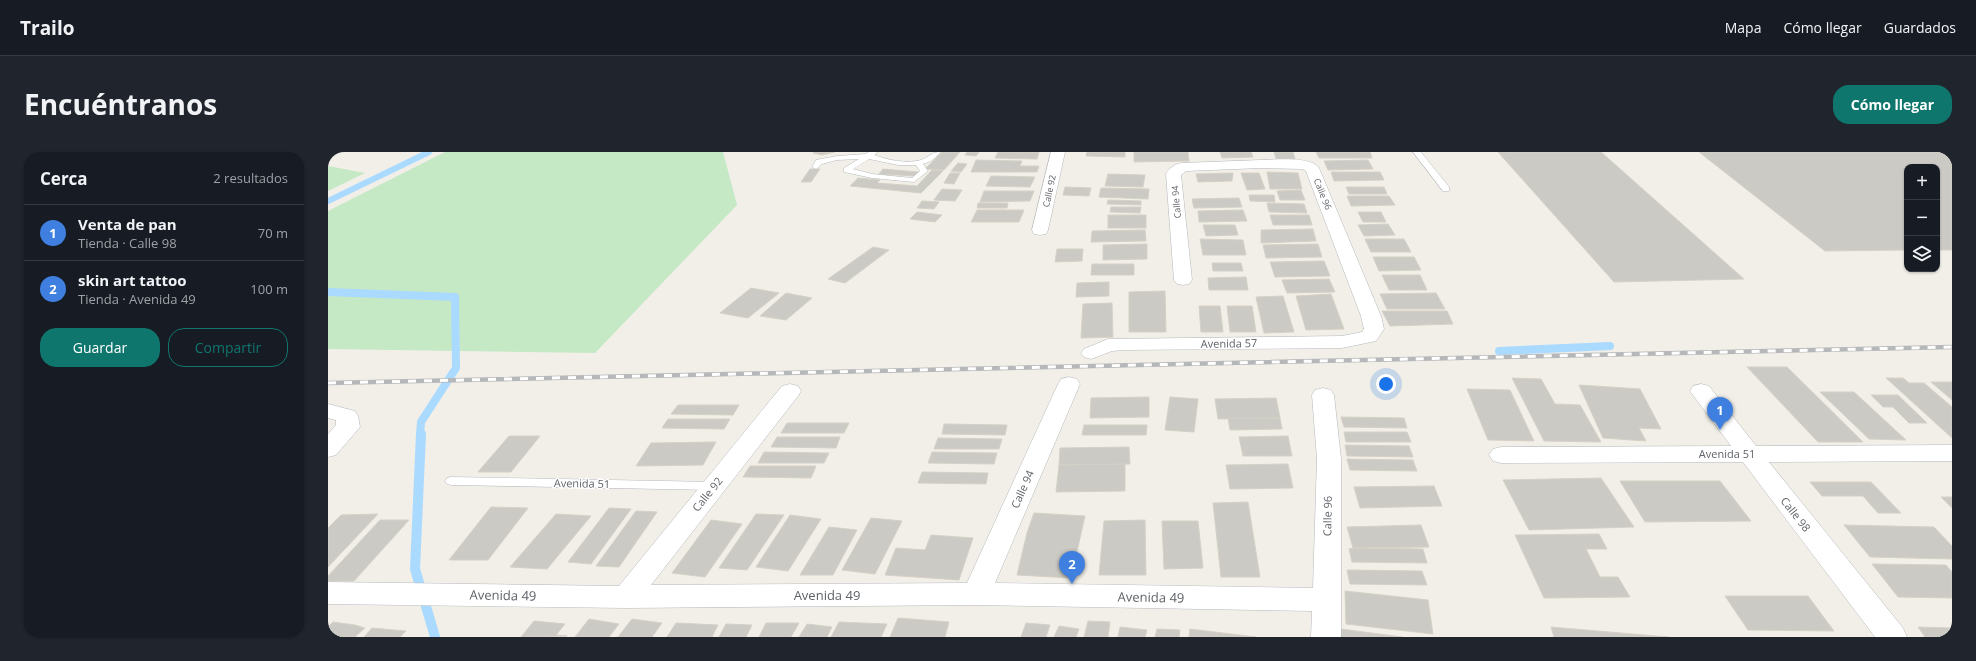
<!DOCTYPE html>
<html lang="es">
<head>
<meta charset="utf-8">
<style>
	body { margin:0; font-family:"Open Sans",sans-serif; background:#20242c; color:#f1f3f6 }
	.controls { position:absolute; right:12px; top:12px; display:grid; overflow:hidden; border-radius:8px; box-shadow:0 1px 3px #0004 }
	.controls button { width:36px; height:36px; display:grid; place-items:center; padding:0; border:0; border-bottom:1px solid #363941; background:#171b24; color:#f1f3f6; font:20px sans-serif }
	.you { position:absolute; left:1058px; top:232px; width:14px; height:14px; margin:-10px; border:3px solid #fff; border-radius:50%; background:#1a73e8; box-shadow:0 0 0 6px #1a73e833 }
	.badge { display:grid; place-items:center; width:26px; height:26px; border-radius:50%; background:#0f766e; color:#fff; font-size:13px; font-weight:700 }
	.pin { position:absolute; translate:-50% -33px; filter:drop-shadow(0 1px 2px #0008) }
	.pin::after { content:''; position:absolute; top:21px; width:14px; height:12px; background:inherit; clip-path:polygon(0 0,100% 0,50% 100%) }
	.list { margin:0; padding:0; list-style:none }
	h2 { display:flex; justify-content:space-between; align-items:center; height:52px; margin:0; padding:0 16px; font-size:17px }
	h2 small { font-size:13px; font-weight:400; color:#9ea1a6 }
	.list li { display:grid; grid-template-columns:26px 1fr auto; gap:12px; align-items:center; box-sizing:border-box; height:56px; padding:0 16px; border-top:1px solid #363941 }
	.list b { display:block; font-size:15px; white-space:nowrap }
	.list p { margin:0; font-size:13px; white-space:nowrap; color:#9ea1a6 }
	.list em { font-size:13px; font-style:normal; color:#9ea1a6 }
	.actions { display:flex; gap:8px; padding:12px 16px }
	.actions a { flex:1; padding:9px 0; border:1px solid #0f766e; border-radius:16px; text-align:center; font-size:14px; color:#0f766e }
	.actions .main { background:#0f766e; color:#fff }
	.icon { flex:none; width:22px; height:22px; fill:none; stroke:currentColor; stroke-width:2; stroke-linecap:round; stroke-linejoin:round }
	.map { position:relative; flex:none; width:1624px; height:485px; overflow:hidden; border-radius:16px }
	header { display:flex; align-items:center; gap:24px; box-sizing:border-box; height:56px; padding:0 20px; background:#171b24; border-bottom:1px solid #363941 }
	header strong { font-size:19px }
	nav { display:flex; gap:22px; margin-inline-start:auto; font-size:14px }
	.intro { display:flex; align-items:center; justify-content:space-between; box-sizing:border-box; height:96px; padding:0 24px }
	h1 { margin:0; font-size:28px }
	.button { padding:10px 18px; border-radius:16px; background:#0f766e; color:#fff; font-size:14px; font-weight:700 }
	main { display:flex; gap:24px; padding:0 24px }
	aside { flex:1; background:#171b24; border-radius:16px; box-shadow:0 1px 3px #0004 }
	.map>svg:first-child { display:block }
</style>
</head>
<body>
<header>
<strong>Trailo</strong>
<nav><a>Mapa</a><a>Cómo llegar</a><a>Guardados</a></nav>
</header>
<div class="intro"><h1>Encuéntranos</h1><a class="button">Cómo llegar</a></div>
<main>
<aside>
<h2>Cerca<small>2 resultados</small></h2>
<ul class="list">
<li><span class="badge" style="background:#3f7fe0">1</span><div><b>Venta de pan</b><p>Tienda · Calle 98</p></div><em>70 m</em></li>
<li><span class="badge" style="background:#3f7fe0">2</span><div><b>skin art tattoo</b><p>Tienda · Avenida 49</p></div><em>100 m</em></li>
</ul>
<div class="actions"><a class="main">Guardar</a><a>Compartir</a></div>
</aside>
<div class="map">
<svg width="1624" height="485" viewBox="0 0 1624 485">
	<rect width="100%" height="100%" fill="#f1efe8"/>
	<g fill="#c5e8c5">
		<path d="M117 0H395L409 53 267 201 0 197V59Z"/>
		<path d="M0 14 37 21 0 39Z"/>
	</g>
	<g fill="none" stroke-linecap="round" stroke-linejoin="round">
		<path stroke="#aadaff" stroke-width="6" d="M0 49 101 0"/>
		<g stroke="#aadaff" stroke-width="8">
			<path d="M0 140 127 145 128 216 93 270 92 283"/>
			<path d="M1171 199 1282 194"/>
		</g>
		<path stroke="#aadaff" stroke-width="10" d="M93 282 87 417 107 485"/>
	</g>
	<g fill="#cccac5" stroke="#d6d1c6">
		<path d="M487 0H507L494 3 485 1Z"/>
		<path d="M614 0H632L616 18 597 17Z"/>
		<path d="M639 0H651L648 4 637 3Z"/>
		<path d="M670 0H711L709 7 667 6Z"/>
		<path d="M759 0H797V5L758 4Z"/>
		<path d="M806 0H860L861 9 806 10Z"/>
		<path d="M892 0H923L925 5 894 6Z"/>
		<path d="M946 0H965L967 7H948Z"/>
		<path d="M988 0H1042L1044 6H991Z"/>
		<path d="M1170 0H1273L1416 127 1286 130Z"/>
		<path d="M1371 0H1624V98H1609V15H1579V98L1497 99Z"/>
		<path d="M648 8 694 9 692 14H711L709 20H643Z"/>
		<path d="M1040 8 1045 17 1000 18 996 9Z"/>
		<path d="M630 11 639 12 633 20 623 19Z"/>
		<path d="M482 17H492L483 30H473Z"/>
		<path d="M555 17 590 20 587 24 551 22Z"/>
		<path d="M604 18 615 19 593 41 522 34 530 26 552 28 549 31 589 34Z"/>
		<path d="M939 20 970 21 974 37H942Z"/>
		<path d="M1003 20H1052L1056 28 1006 29Z"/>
		<path d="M622 21H632L626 32 616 31Z"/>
		<path d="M905 21 904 29 870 30 868 22Z"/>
		<path d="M913 21H931L937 37 919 38Z"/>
		<path d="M780 22 817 23 815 35 777 34Z"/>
		<path d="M663 24 707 25 702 35 658 34Z"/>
		<path d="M737 35 763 36 761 44 735 43Z"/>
		<path d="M1018 35H1056L1059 42H1021Z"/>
		<path d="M773 36 821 37 820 47 771 45Z"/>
		<path d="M614 37 634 38 627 49 606 48Z"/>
		<path d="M973 38 977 48H952L949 39Z"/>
		<path d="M656 39H706L702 49 652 50Z"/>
		<path d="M921 43H946L947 50 922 49Z"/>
		<path d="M1019 44H1061L1067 53 1023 54Z"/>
		<path d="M911 46 914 55 866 56 864 47Z"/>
		<path d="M780 48 813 49V53L779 52Z"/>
		<path d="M594 49 611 50 606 57 589 56Z"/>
		<path d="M650 51H680L679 56H649Z"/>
		<path d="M939 51 976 52 979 61 941 60Z"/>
		<path d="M783 55H813L812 61 782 60Z"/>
		<path d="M649 58H696L691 70H643Z"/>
		<path d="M915 58 919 69 871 70 870 59Z"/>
		<path d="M589 60 614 63 607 70 582 67Z"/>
		<path d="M1030 60H1053L1058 70H1035Z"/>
		<rect x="780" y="63" width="38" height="13"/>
		<path d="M942 63H981L984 73H945Z"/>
		<path d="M1060 72 1067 83 1036 84 1030 73Z"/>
		<path d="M875 73H907L910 83 878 84Z"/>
		<path d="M985 77 988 89 933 91V78Z"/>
		<path d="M817 78 818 89 763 90 764 79Z"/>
		<path d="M872 87 915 88 918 103H875Z"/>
		<path d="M1037 87H1076L1083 100H1043Z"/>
		<path d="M819 92V107L775 108V93Z"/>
		<path d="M990 92 994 105 938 106 935 93Z"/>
		<path d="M545 95 561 98 517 131 500 127Z"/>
		<path d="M729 97H755L754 109 727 110Z"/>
		<path d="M1045 105H1086L1093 118 1051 119Z"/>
		<path d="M996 109 1002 124 947 125 942 110Z"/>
		<path d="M884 111H913L915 119H885Z"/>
		<path d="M764 112H806V123H763Z"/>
		<path d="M1054 123H1092L1099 138H1061Z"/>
		<path d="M918 125 920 138H881L880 126Z"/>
		<path d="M1001 127 1007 140 959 141 954 128Z"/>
		<path d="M781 130V144L748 145 749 131Z"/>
		<path d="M423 136 451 141 420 166 392 161Z"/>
		<path d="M837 139 838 180H801V140Z"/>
		<path d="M458 141 484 146 458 168 432 164Z"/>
		<path d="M1108 141 1117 157H1059L1052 142Z"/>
		<path d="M1003 142 1016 177 978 178 968 144Z"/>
		<path d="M955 144 966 180 936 181 928 145Z"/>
		<path d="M784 151 785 185 753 186 755 152Z"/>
		<path d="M871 154H892L895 180H873Z"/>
		<path d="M899 154H924L928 180H902Z"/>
		<path d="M1054 159H1119L1125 172 1062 174Z"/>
		<path d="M1419 215H1459L1535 290H1490Z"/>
		<path d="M1184 226 1213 227 1227 252 1252 253 1273 290 1216 289Z"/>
		<path d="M1558 226H1575L1581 231H1596L1624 255V286Z"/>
		<path d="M1603 230H1624V248Z"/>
		<path d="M1251 233 1312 237 1333 277 1311 276 1318 289 1275 286Z"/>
		<path d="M1139 237 1182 238 1206 289 1160 288Z"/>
		<path d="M1492 240H1526L1578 288 1541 287Z"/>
		<path d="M1543 243H1570L1599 271H1581L1565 255H1555Z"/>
		<path d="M821 245V265L762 266 763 246Z"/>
		<path d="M842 245 870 247 866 280 837 278Z"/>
		<path d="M948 246 952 266 890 267 887 247Z"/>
		<path d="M350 253H411L405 263 343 262Z"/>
		<path d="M1013 265 1076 266 1079 276 1016 275Z"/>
		<path d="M900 266H952L954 277 902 278Z"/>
		<path d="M340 267H402L396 277 334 276Z"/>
		<path d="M459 271H521L516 281H453Z"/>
		<path d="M616 272 679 273 677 283 614 282Z"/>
		<path d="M756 273H819L818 283H754Z"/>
		<path d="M1016 280H1079L1083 290H1018Z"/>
		<path d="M181 284H212L183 320H150Z"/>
		<path d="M960 284 964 304H915L911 285Z"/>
		<path d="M449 285H512L508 296 443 295Z"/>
		<path d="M610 286 674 287 671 297H606Z"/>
		<path d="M388 290 375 313 308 314 323 291Z"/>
		<path d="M1017 293 1081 294 1085 305 1019 304Z"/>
		<path d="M801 295 802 312 731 313 732 296Z"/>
		<path d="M436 300 501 301 496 311H430Z"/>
		<path d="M604 300 669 301 666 312 600 311Z"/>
		<path d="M1019 307 1085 308 1089 319 1022 318Z"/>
		<path d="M797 312V339L728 340 731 313Z"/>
		<path d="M960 312 965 336 902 337 898 313Z"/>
		<path d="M422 314H488L483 326 415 325Z"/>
		<path d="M594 320 660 321 658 332 590 331Z"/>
		<path d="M1273 326 1306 375 1201 378 1175 328Z"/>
		<path d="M1292 329H1392L1423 369 1317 370Z"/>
		<path d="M1482 330H1543L1573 361H1550L1535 344H1494Z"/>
		<path d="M1106 334 1114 354 1032 356 1026 335Z"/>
		<path d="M1613 345H1624V356Z"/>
		<path d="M920 350 932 425H893L885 351Z"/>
		<path d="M163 355 200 356 160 408H121Z"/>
		<path d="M281 356 303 357 263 412 240 410Z"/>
		<path d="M308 359 329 360 291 415 268 414Z"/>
		<path d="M706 361 757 364 743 426 689 423 699 381Z"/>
		<path d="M50 362 0 415V376L13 363Z"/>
		<path d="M228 362 263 364 219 417 182 415Z"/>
		<path d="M428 362 456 363 419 418 391 416Z"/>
		<path d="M462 363 493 367 460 419 428 415Z"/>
		<path d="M543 366 574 369 547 422 514 418Z"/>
		<path d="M52 368H81L26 429H0V424Z"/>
		<path d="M383 368 414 372 377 425 344 421Z"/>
		<path d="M817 368 818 423H771L776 369Z"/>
		<path d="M834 369H870L875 416 836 417Z"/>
		<path d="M1093 373 1101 395 1025 396 1019 375Z"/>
		<path d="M1516 373 1606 375 1624 394V407L1542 405Z"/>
		<path d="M501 375 529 378 505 423H472Z"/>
		<path d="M1271 382 1279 397H1258L1272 425H1290L1302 445 1216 446 1187 383Z"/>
		<path d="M603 383 645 386 631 428 557 423 568 396 597 398Z"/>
		<path d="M1025 396 1095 397 1099 411 1024 410 1021 397Z"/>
		<path d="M1544 412 1618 413 1624 420V446L1570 445Z"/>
		<path d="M1019 418 1094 419 1099 433 1022 432Z"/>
		<path d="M1017 439 1100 448 1105 482 1018 472Z"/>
		<path d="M1397 444H1480L1506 479 1420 478Z"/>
		<path d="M570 466 621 470 617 485H562Z"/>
		<path d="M261 467 291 472 281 485H247Z"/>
		<path d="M304 467 334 471 324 485H290Z"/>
		<path d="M206 469 237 472 228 483 239 484 193 485Z"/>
		<path d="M760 469 782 470 780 485H756Z"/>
		<path d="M5 470 27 473 37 476 27 485H0V475Z"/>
		<path d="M511 470 559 472 553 485H503Z"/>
		<path d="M348 471 390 473 384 485H339Z"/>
		<path d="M438 471H471L463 485H431Z"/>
		<path d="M698 471 722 473 718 485H693Z"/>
		<path d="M398 472 424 473 418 485H391Z"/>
		<path d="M479 472 504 475 499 485H471Z"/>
		<path d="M731 474 751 477 748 485H726Z"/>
		<path d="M792 475 819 478 817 485H790Z"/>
		<path d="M1223 475 1340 485H1226Z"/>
		<path d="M1590 475 1624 476V485H1597Z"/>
		<path d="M44 476 78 479 72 485H36Z"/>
		<path d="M829 477 852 478 851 485H827Z"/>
		<path d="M862 477 928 485H861Z"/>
		<path d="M1013 477 1074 485H1013Z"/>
	</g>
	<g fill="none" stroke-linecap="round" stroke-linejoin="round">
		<defs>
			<g id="lane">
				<path d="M541 0H550L546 3C560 8 578 12 593 8 601 5 603 0 613 0L603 9 595 12 600 19 586 30 544 26 516 20V16L531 7 509 8 494 12 488 17 484 15 488 8 509 4 538 2ZM541 7 570 13H588L592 19 584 26 544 22 525 17Z"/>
				<path d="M1085 0H1093L1121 35V39H1115Z"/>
				<path d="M123 325 386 330 390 331 392 334 390 337 386 338 123 333 119 332 117 329 119 326Z"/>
			</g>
			<g id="street">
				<path d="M723 0H737L720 78 718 82 712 83 706 82 704 78Z"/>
				<path d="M933 8C947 8 983 4 991 16L1053 164 1056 177 1048 189 1014 196 796 198 784 199 763 207 756 205 753 201 756 197 780 187 1014 184 1034 180 1036 177 1033 164 978 19 975 17 933 16 858 19 853 23 864 128 861 132 855 133 849 132 846 128 838 22C841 16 847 12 854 11Z"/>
				<path d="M741 225 749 227 752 232 667 431 985 436 989 307 984 243 987 238 995 236 1003 238 1006 243 1013 307V485H983L984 459 648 453 298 456 0 452V430L291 434 454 234 462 232 470 234 473 239 470 244 323 433 639 431 730 232 733 227Z"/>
				<path d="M1373 232 1381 234 1428 294 1624 293V309L1441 310 1575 476 1579 485H1547L1415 310 1173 311 1165 309 1161 303 1165 297 1173 295 1403 294 1362 239 1365 234Z"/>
				<path d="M0 252 27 259 30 264 32 275 8 303 0 305V282L8 273V268L0 266Z"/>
			</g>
		</defs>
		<use href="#lane" stroke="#b5b8bc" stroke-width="1"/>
		<use href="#street" stroke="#b5b8bc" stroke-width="1"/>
		<use href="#lane" fill="#fff" fill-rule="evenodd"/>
		<use href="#street" fill="#fff" fill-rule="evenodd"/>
		<defs>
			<path id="rail" d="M0 231 1624 195"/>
		</defs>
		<use href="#rail" stroke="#b6b7b8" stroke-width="4.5"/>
		<use href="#rail" stroke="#fff" stroke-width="3" stroke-dasharray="8" stroke-linecap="butt"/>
	</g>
	<g text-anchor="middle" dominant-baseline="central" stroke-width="3" stroke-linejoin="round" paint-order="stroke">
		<g font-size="9" fill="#5f6368" stroke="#fff">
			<text transform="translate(721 39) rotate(-78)">Calle 92</text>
			<text transform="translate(995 42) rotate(68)">Calle 96</text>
			<text transform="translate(848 50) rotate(-95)">Calle 94</text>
		</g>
		<g font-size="11" fill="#5f6368" stroke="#fff">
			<text transform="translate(901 191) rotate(-1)">Avenida 57</text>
			<text x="1399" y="301">Avenida 51</text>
			<text transform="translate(254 331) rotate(1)">Avenida 51</text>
			<text transform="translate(694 337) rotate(-66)">Calle 94</text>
			<text transform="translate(379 342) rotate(-51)">Calle 92</text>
			<text transform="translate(1468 362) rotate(52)">Calle 98</text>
			<text transform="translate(999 364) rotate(-89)">Calle 96</text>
		</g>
		<g font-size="13" fill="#5f6368" stroke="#fff">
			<text transform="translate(175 443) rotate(1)">Avenida 49</text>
			<text x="499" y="443">Avenida 49</text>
			<text transform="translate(823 445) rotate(1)">Avenida 49</text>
		</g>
	</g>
</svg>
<div class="controls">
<button>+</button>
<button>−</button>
<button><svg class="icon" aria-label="layers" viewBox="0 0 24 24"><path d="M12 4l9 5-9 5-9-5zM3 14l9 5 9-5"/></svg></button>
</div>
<div class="you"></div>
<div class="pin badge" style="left:1392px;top:278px;background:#3f7fe0">1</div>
<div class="pin badge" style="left:744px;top:432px;background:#3f7fe0">2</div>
</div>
</main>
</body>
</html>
